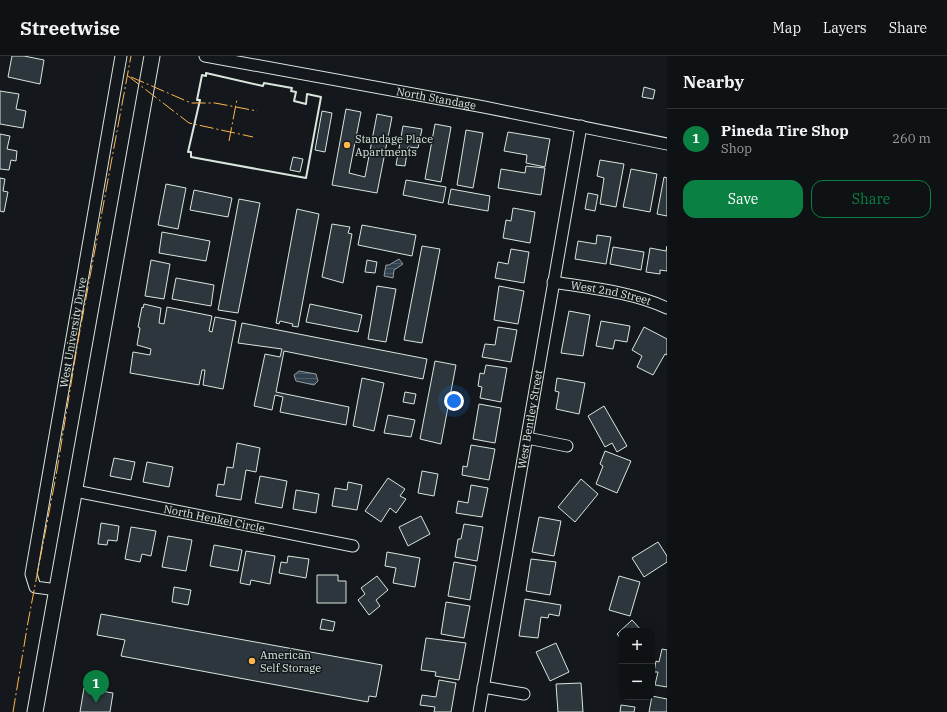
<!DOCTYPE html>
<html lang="en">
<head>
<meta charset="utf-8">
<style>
	body { margin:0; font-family:"IBM Plex Serif",serif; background:#1d2022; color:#f1f3f6 }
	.controls { position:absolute; right:12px; bottom:12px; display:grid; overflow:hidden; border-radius:8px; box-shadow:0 4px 16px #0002 }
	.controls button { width:36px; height:36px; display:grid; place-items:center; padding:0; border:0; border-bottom:1px solid #2f3234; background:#0f1215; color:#f1f3f6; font:20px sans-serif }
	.you { position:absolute; left:454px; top:345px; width:14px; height:14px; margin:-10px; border:3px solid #fff; border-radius:50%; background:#1a73e8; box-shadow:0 0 0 6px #1a73e833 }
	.badge { display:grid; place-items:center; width:26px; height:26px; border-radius:50%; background:#0b8043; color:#fff; font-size:13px; font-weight:700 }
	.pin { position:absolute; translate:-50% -33px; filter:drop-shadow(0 1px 2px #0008) }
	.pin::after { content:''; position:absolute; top:21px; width:14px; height:12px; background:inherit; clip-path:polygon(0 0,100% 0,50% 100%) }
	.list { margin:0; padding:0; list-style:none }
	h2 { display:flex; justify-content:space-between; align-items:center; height:52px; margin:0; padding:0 16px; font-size:17px }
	h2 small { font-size:13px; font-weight:400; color:#9b9ea0 }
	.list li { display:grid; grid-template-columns:26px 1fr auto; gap:12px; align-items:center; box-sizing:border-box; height:60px; padding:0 16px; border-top:1px solid #2f3234 }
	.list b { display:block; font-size:15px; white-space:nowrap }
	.list p { margin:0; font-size:13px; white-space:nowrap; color:#9b9ea0 }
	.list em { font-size:13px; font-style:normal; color:#9b9ea0 }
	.actions { display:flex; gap:8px; padding:12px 16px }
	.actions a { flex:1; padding:9px 0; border:1px solid #0b8043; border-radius:12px; text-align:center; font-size:14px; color:#0b8043 }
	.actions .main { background:#0b8043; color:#fff }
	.map { position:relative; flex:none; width:667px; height:656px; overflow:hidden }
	header { display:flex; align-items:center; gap:24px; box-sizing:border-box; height:56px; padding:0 20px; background:#0f1215; border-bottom:1px solid #2f3234 }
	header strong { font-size:19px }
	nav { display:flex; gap:22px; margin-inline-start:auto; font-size:14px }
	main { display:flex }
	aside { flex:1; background:#0f1215 }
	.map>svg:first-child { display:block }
</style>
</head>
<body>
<header>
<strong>Streetwise</strong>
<nav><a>Map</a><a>Layers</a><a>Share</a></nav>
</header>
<main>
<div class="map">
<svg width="667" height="656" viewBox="0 0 667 656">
	<defs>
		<pattern id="water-rules" width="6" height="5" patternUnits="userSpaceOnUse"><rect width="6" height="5" fill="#2f3f4d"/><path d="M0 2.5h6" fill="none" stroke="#4c5b66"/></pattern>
	</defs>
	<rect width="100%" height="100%" fill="#14181c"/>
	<g fill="url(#water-rules)" stroke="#939e99">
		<path d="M399 203 403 208 394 214 393 222 384 220 386 209H389Z"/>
		<path d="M299 315 316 318 318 325 314 329 296 325 294 319Z"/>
	</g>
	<g fill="#2c363c" stroke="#d8e6dc">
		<path d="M12 0H24L44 4 40 28 8 21Z"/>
		<path d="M644 31 655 34 653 43 642 41Z"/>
		<path d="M0 35 19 38 16 53 26 55 23 72 0 68Z"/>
		<path d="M346 53 361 56 349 117 365 121 377 58 392 61 377 137 332 129Z"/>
		<path d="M322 55 332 57 325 96 315 94Z"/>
		<path d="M435 68 451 71 441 126 425 123Z"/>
		<path d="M403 70 422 73 418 92 408 91 405 110 396 109Z"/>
		<path d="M466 74 483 77 473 132 457 129Z"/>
		<path d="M508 76 550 83 545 111 526 107 527 99 504 95Z"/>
		<path d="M0 78 10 80 7 93 17 95 16 105 11 104 9 114 0 113Z"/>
		<path d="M293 101 303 103 300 116 290 114Z"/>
		<path d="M600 104 624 108 616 151 600 148 604 122 597 120Z"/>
		<path d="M526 110 545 112 541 139 498 132 501 113 525 117Z"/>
		<path d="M631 113 657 118 650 156 623 151Z"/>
		<path d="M664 121 667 122V160L657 158Z"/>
		<path d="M0 122 5 123 3 135 8 136 4 156 0 155Z"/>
		<path d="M406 124 446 131 443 147 403 139Z"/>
		<path d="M166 128 186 132 178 173 158 169Z"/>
		<path d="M451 133 490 140 488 155 448 148Z"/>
		<path d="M194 134 232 142 228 161 190 154Z"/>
		<path d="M588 137 598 139 595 155 585 153Z"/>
		<path d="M239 143 260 147 238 257 218 254Z"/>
		<path d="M513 152 535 156 530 187 503 182 506 164 511 165Z"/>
		<path d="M297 153 319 158 298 271 292 270 293 268 280 265 279 268 276 267Z"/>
		<path d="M332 168 350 171 348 177 352 178 343 227 322 221Z"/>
		<path d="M362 169 416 179 412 200 358 189Z"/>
		<path d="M162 176 210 185 206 205 159 197Z"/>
		<path d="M597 179 611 181 606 208 575 203 578 185 596 188Z"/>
		<path d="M422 190 440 193 422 287 404 284Z"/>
		<path d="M667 190V215L660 214V218L646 216 650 192 666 195Z"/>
		<path d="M613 191 644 196 641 214 610 208Z"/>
		<path d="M511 193 529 196 524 227 495 222 498 206 508 208Z"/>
		<path d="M151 204 170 208 164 243 145 240Z"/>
		<path d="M367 204 377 206 375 217 365 216Z"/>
		<path d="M176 222 214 229 211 250 172 243Z"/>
		<path d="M377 230 396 233 386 286 368 283Z"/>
		<path d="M499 230 524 235 518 268 494 264Z"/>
		<path d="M144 248 161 252 159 267 164 268 167 251 212 260 209 275 212 276 215 261 236 265 223 333 203 329 205 314H202L199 329 130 317 133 296 150 299 151 293 137 289 140 272 138 271 142 251 143 252Z"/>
		<path d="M310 248 362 259 358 276 306 266Z"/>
		<path d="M569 255 590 259 583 300 561 297Z"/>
		<path d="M601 265 630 270 627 286 615 284 613 293 596 290Z"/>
		<path d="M242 267 427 303 423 323 284 295 276 336 349 351 346 369 280 356 283 341 275 339 272 354 254 350 265 298 280 301 282 293 238 287Z"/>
		<path d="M498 271 517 274 511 306 482 301 485 288 495 289Z"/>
		<path d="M644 271 667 283V299L665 298 653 319 637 311 642 300 632 294Z"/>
		<path d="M435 305 456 309 441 388 420 383Z"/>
		<path d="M486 309 507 312 501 346 480 342 482 331 478 330 480 317 484 318Z"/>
		<path d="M362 322 384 327 374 375 353 370Z"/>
		<path d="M557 322 585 327 579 358 556 353 559 336 555 335Z"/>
		<path d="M405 336 416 338 414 348 403 346Z"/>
		<path d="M479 348 501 352 495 387 473 383Z"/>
		<path d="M604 350 627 390 617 396 612 387 605 391 588 360Z"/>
		<path d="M388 359 415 364 411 381 384 377Z"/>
		<path d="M237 387 260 392 256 416 246 414 241 444 216 440 218 428 224 429 227 411 233 412Z"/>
		<path d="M471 389 495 393 489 424 462 419 463 410 467 411Z"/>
		<path d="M605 395 631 405 617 437 596 428 603 410 600 408Z"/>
		<path d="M114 402 135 406 131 424 110 420Z"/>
		<path d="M147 406 173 411 169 431 143 426Z"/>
		<path d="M422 415 438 418 434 440 418 437Z"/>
		<path d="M260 420 287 425 282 452 255 447Z"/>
		<path d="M388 422 405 433 400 440 406 443 396 457 390 452 381 466 365 455Z"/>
		<path d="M581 423 598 438 575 466 558 451Z"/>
		<path d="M348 426 362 429 357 454 332 450 335 432 347 434Z"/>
		<path d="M471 429 488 432 482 461 456 457 458 445 468 447Z"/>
		<path d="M296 434 319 438 316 457 293 453Z"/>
		<path d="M421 460 430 478 408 490 399 471Z"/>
		<path d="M539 461 561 465 554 500 532 496Z"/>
		<path d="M101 467 119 470 117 485 108 484 107 489 98 488Z"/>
		<path d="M464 468 483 471 477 505 455 501 458 483H461Z"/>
		<path d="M131 471 156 475 151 500 142 498 140 506 125 503Z"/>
		<path d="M168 480 192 484 186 515 162 511Z"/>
		<path d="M658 486 667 500V506L644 521 632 502Z"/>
		<path d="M214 489 242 494 238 515 210 510Z"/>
		<path d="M246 495 275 500 270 528 251 524 250 529 240 527Z"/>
		<path d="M387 496 420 502 415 531 393 527 396 512 385 510Z"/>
		<path d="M288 500 309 503 306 522 279 517 281 506 287 507Z"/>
		<path d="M531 503 556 506 550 539 526 535Z"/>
		<path d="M454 506 476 510 470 544 448 540Z"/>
		<path d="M317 519H338V525H346V547H317Z"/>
		<path d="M377 520 388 534 376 544 380 550 369 559 358 544 365 538 361 532Z"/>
		<path d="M619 520 640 526 630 560 609 554Z"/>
		<path d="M174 531 191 534 188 549 172 546Z"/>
		<path d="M525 543 561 549 559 560 549 558 548 562 541 561 538 582 519 580Z"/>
		<path d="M446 546 470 550 464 582 441 578Z"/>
		<path d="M101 558 382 609 376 641 369 640 368 646 121 600 125 584 97 579Z"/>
		<path d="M322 563 335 566 333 575 320 573Z"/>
		<path d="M632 564 642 575H622V584L617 578Z"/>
		<path d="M426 582 466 587 459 624 435 620 436 616 421 614Z"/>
		<path d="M556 587 569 616 550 625 536 596Z"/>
		<path d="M662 593 667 594V631L655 629 658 616H654L656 605 659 606Z"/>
		<path d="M439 624 456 627 451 656H434L435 651 420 649 422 639 436 641Z"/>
		<path d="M581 627 583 656H558L556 628Z"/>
		<path d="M84 632 113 637 110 656H80Z"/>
		<path d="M652 640 667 643V656H649Z"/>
		<path d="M621 649 635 651 634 656H620Z"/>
	</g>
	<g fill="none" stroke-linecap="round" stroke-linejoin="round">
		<defs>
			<g id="street">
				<path id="s1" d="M205 0 484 51 667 88"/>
				<path id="s2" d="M553 226C591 232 632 236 667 252"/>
				<path d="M527 382 567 390"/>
				<path id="s3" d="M75 435 353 490"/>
				<path id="s4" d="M57 534 35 531 31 518 121 0"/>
				<path d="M483 631 524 638"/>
				<path id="s5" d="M479 656 581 70"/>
			</g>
			<path id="secondary" d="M35 656 152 0"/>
		</defs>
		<use href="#street" stroke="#d8e6dc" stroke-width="13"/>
		<use href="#secondary" stroke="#d8e6dc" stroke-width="17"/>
		<use href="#street" stroke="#14181c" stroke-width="11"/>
		<use href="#secondary" stroke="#14181c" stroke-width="15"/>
		<path stroke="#d8e6dc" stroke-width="2" d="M206 17 263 30 264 27 292 32 291 35 296 36 294 45 306 48 307 38 321 41 306 122 191 101V96H188L200 44H197L202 19 206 20Z"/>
		<g stroke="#ffb74d" stroke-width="1" stroke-dasharray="14 3 2 3" stroke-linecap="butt">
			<path d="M128 20 189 67 253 81"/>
			<path d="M131 21 191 47H215L257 55"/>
			<path d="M229 85 237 43"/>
			<path d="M13 656 28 566 56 420 78 285 131 0"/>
		</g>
	</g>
	<g fill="#ffb74d" stroke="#14181c" stroke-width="1.5">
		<circle cx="347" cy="89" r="4"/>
		<circle cx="252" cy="605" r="4"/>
	</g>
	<g text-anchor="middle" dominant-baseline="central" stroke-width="3" stroke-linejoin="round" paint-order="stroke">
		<g font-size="11" fill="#d8e6dc" stroke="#14181c">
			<text stroke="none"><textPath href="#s1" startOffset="235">North Standage</textPath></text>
			<text stroke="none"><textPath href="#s2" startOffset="59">West 2nd Street</textPath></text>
			<text stroke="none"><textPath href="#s4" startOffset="281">West University Drive</textPath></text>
			<text stroke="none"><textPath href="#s5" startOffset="297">West Bentley Street</textPath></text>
			<text stroke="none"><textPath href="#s3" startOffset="142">North Henkel Circle</textPath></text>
		</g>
		<g font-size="11" fill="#d8e6dc" stroke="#14181c" text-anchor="start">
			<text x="355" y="83">Standage Place<tspan x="355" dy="13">Apartments</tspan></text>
			<text x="260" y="599">American<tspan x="260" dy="13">Self Storage</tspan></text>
		</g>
	</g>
</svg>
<div class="controls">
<button>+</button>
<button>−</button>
</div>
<div class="you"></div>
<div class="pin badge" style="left:96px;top:647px">1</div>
</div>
<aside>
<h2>Nearby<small></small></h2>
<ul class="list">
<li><span class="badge">1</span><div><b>Pineda Tire Shop</b><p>Shop</p></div><em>260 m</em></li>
</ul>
<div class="actions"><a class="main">Save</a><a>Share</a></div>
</aside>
</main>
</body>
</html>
